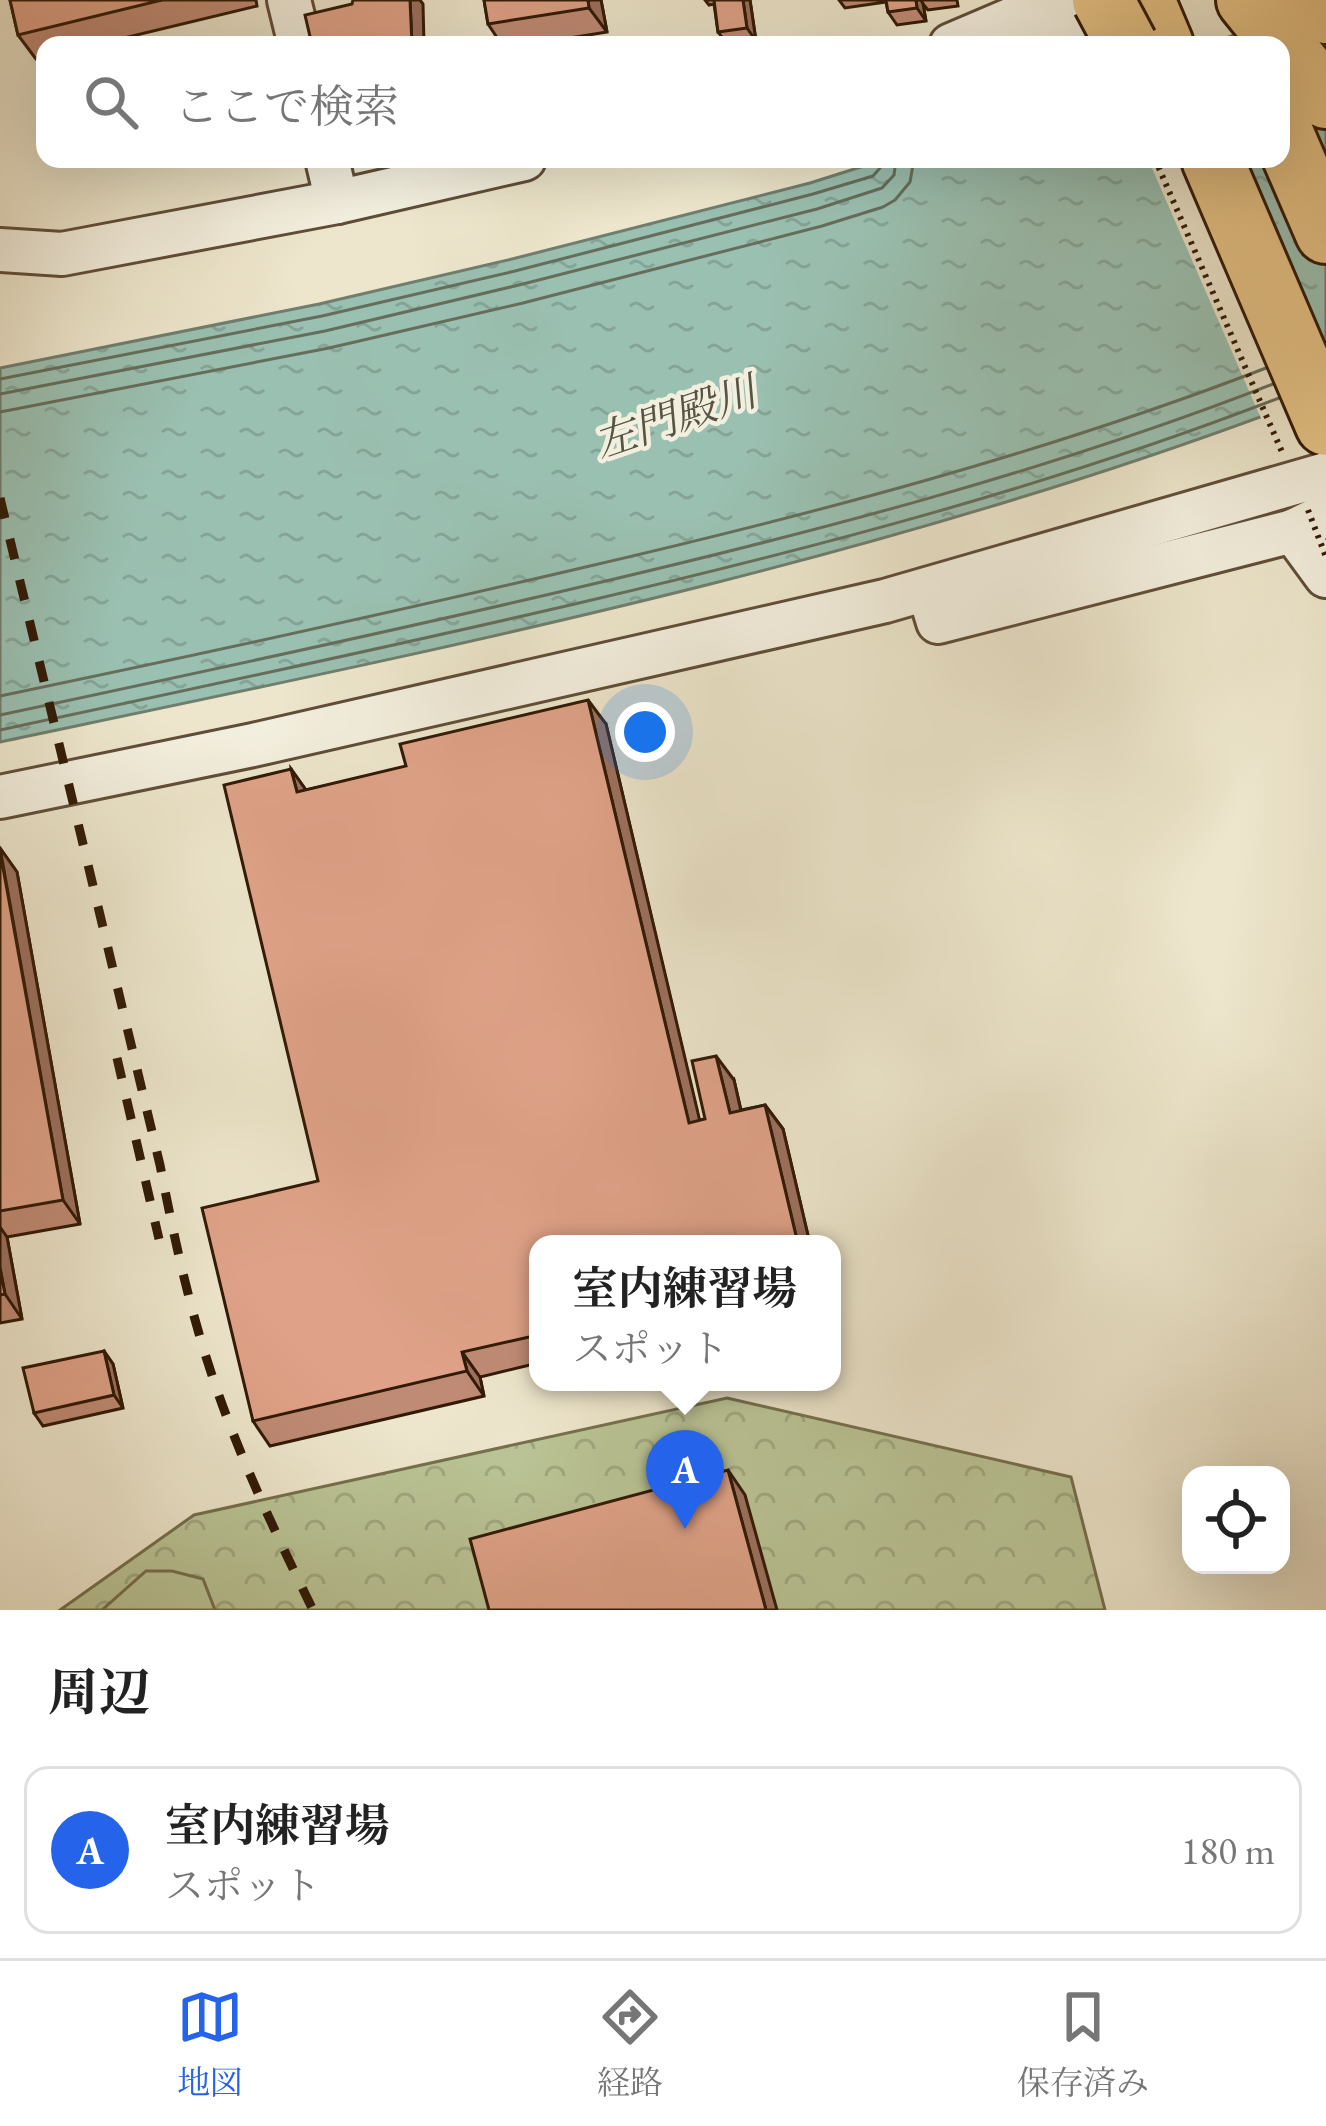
<!DOCTYPE html>
<html lang="ja">
<head>
<meta charset="utf-8">
<style>
	body { margin:0; font-family:"EB Garamond","Noto Serif JP",serif; background:#f6f6f6; color:#222 }
	.controls { position:absolute; right:36px; bottom:36px; display:grid; overflow:hidden; border-radius:24px; box-shadow:0 12px 48px #0002 }
	.controls button { width:108px; height:108px; display:grid; place-items:center; padding:0; border:0; border-bottom:3px solid #e0e0e0; background:#fff; color:#222; font:60px sans-serif }
	.you { position:absolute; left:645px; top:732px; width:42px; height:42px; margin:-30px; border:9px solid #fff; border-radius:50%; background:#1a73e8; box-shadow:0 0 0 18px #1a73e833 }
	.badge { display:grid; place-items:center; width:78px; height:78px; border-radius:50%; background:#2563eb; color:#fff; font-size:39px; font-weight:700 }
	.pin { position:absolute; translate:-50% -99px; filter:drop-shadow(0 3px 6px #0008) }
	.pin::after { content:''; position:absolute; top:63px; width:42px; height:36px; background:inherit; clip-path:polygon(0 0,100% 0,50% 100%) }
	.popup { position:absolute; left:529px; top:1235px; width:312px; height:156px; box-sizing:border-box; display:grid; place-content:center; border-radius:24px; background:#fff; filter:drop-shadow(0 3px 9px #0005); font-size:39px; white-space:nowrap; color:#767676 }
	.popup b { font-size:45px; color:#222 }
	.popup::after { content:''; position:absolute; left:50%; top:100%; margin-left:-24px; border:24px solid transparent; border-top-color:#fff }
	.list { margin:0; padding:0; list-style:none }
	h2 { display:flex; justify-content:space-between; align-items:center; height:156px; margin:0; padding:0 48px; font-size:51px }
	h2 small { font-size:39px; font-weight:400; color:#767676 }
	.list li { display:grid; grid-template-columns:78px 1fr auto; gap:36px; align-items:center; box-sizing:border-box; height:168px; margin:0 24px 24px; padding:0 24px; border:3px solid #e0e0e0; border-radius:24px }
	.list b { display:block; font-size:45px; white-space:nowrap }
	.list p { margin:0; font-size:39px; white-space:nowrap; color:#767676 }
	.list em { font-size:39px; font-style:normal; color:#767676 }
	.icon { flex:none; width:66px; height:66px; fill:none; stroke:currentColor; stroke-width:2; stroke-linecap:round; stroke-linejoin:round }
	.map { position:relative; flex:none; width:1326px; height:1610px; overflow:hidden }
	.search { position:absolute; background:#fff; box-shadow:0 12px 48px #0002; left:36px; right:36px; top:36px; height:132px; display:flex; align-items:center; gap:30px; box-sizing:border-box; padding:0 42px; border-radius:24px; color:#767676; font-size:45px }
	.sheet { height:348px; background:#fff }
	nav { display:flex; justify-content:space-around; align-items:center; box-sizing:border-box; height:168px; border-top:3px solid #e0e0e0; background:#fff; font-size:33px; color:#767676 }
	nav a { display:grid; justify-items:center; gap:6px }
	nav .on { color:#2563eb }
	.map>svg:first-child { display:block }
</style>
</head>
<body>
<div class="map">
<svg width="1326" height="1610" viewBox="0 0 1326 1610">
	<defs>
		<pattern id="park-crowns" width="20" height="18" patternUnits="userSpaceOnUse" patternTransform="scale(3)"><rect width="20" height="18" fill="#bac496"/><path d="M2 6a3 3 0 1 1 6 0M12 15a3 3 0 1 1 6 0" fill="none" stroke="#a0a880"/></pattern>
		<pattern id="water-ripples" width="26" height="14" patternUnits="userSpaceOnUse" patternTransform="scale(3)"><rect width="26" height="14" fill="#9ac0b1"/><path d="M2 4q2-2 4 0t4 0M15 11q2-2 4 0t4 0" fill="none" stroke="#85a497"/></pattern>
	</defs>
	<rect width="100%" height="100%" fill="#ede6cc"/>
	<filter id="stains"><feTurbulence type="fractalNoise" baseFrequency=".00167" numOctaves="4"/><feColorMatrix values="0 0 0 0 .2 0 0 0 0 .09 0 0 0 0 .02 0 0 0 .5 -.17"/></filter>
	<radialGradient id="worn" r=".72"><stop offset=".6" stop-color="#630" stop-opacity="0"/><stop offset="1" stop-color="#630" stop-opacity=".3"/></radialGradient>
	<path fill="url(#park-crowns)" stroke="#766f4e" stroke-width="3" d="M727 1398 1071 1477 1105 1610H60L194 1515Z"/>
	<path fill="#bac496" stroke="#766f4e" stroke-width="3" d="M146 1571H172L203 1579 215 1610H102Z"/>
	<path fill="url(#water-ripples)" stroke="#707e6d" stroke-width="3" d="M1317 0H1326V392C899 558 447 648 0 742V368L319 304 512 259 810 183 886 159H1281V45H1210Z"/>
	<path fill="#ede6cc" d="M1148 159H1243L1326 399 1263 423Z"/>
	<g fill="none" stroke-linecap="round" stroke-linejoin="round">
		<g stroke="#666d5c" stroke-width="3">
			<path d="M0 379 322 316 515 271 813 194 873 176 880 168 881 159"/>
			<path d="M0 394 325 331 519 285 817 209 882 188 894 175 896 159"/>
			<path d="M0 412 329 348 523 303 822 226 883 207 895 200 910 182 914 159"/>
			<path d="M0 696C193 656 385 614 577 569 810 515 1043 454 1266 368"/>
			<path d="M0 715C193 674 385 633 576 588 812 533 1047 472 1273 384"/>
			<path d="M0 730C193 689 386 648 579 603 815 548 1052 486 1279 398"/>
		</g>
		<defs>
			<g id="minor">
				<path d="M289 0 300 45"/>
				<path d="M951 45 1057 0"/>
				<path d="M1020 45 1134 0"/>
				<path d="M327 159 337 202"/>
				<path d="M0 250 62 254 337 202 524 159"/>
				<path d="M1293 531 1326 576"/>
				<path d="M928 589 938 622 1293 531 1326 515"/>
				<path d="M0 797 253 745 885 601 1326 474"/>
			</g>
			<g id="highway">
				<path d="M1144 0 1163 45"/>
				<path d="M1247 0 1326 98"/>
				<path d="M1315 0 1326 13"/>
				<path d="M1281 129 1326 233"/>
				<path d="M1212 159 1326 425"/>
			</g>
		</defs>
		<use href="#minor" stroke="#604d38" stroke-width="48"/>
		<use href="#highway" stroke="#311a06" stroke-width="66"/>
		<path stroke="#311a06" stroke-width="6" stroke-dasharray="3 6" stroke-linecap="butt" d="M1155 159 1282 452"/>
		<use href="#minor" stroke="#f3efde" stroke-width="42"/>
		<use href="#highway" stroke="#e6c386" stroke-width="60"/>
		<g stroke="#311a06" stroke-width="9" stroke-dasharray="21 21" stroke-linecap="butt">
			<path d="M0 498 160 1165C173 1232 187 1298 208 1363 235 1448 274 1530 313 1610"/>
			<path d="M117 1058 159 1239"/>
		</g>
		<defs>
			<path id="highway-bridge" d="M1103 0 1127 45"/>
		</defs>
		<use href="#highway-bridge" stroke="#311a06" stroke-width="66" stroke-linecap="butt"/>
		<path stroke="#311a06" stroke-width="6" stroke-dasharray="3 6" stroke-linecap="butt" d="M1308 510 1326 557"/>
		<use href="#highway-bridge" stroke="#e6c386" stroke-width="60"/>
	</g>
	<g fill="#c08b75" stroke="#311a06" stroke-width="3">
		<path d="M10 0H256L257 6 95 45H45V57L36 59 18 35Z"/>
		<path d="M484 0H601L607 32 526 45H502L488 24Z"/>
		<path d="M705 0H750L756 41 727 44 718 32 714 4 709 5Z"/>
		<path d="M839 0H957L958 6 928 10 923 4 926 21 897 25 888 12 886 2 845 8Z"/>
		<path d="M606 724 699 1120 705 1119 734 1080 741 1110 765 1105 783 1129 810 1244H538V1363L480 1377 484 1396 270 1446 253 1421 318 1181 291 769 306 790Z"/>
		<path d="M0 848 17 872 80 1224 7 1237 22 1319 0 1323Z"/>
		<path d="M104 1351 113 1364 123 1408 43 1426 34 1413Z"/>
	</g>
	<g fill="#9c715f" stroke="#311a06" stroke-width="3">
		<path d="M410 0H420L423 4 424 45H412Z"/>
		<path d="M588 0H601L607 32 589 8Z"/>
		<path d="M743 0H750L756 41 747 28Z"/>
		<path d="M916 0H921L923 4 926 21 917 8Z"/>
		<path d="M588 700 606 724 706 1147 689 1123Z"/>
		<path d="M291 769 308 793 297 792Z"/>
		<path d="M0 848 17 872 80 1224 63 1200Z"/>
		<path d="M716 1056 734 1080 747 1138 730 1113Z"/>
		<path d="M765 1105 783 1129 810 1244H798Z"/>
		<path d="M0 1227 7 1237 22 1319 5 1294 0 1268Z"/>
		<path d="M104 1351 113 1364 123 1408 114 1395Z"/>
		<path d="M462 1352 480 1377 484 1396 467 1371Z"/>
		<path d="M728 1470 745 1495 777 1610H766Z"/>
	</g>
	<g fill="#dfa288" stroke="#311a06" stroke-width="3">
		<path d="M10 0H162L18 35Z"/>
		<path d="M353 0H410L412 45H312L305 15 352 4Z"/>
		<path d="M484 0H588L589 8 488 24Z"/>
		<path d="M714 0H743L747 28 718 32Z"/>
		<path d="M886 0H916L917 8 888 12Z"/>
		<path d="M588 700 689 1123 705 1119 692 1061 716 1056 730 1113 765 1105 798 1244H538V1335L462 1352 467 1371 253 1421 202 1208 318 1181 224 785 291 769 297 792 406 766 400 744Z"/>
		<path d="M0 851 63 1200 0 1211Z"/>
		<path d="M0 1268 5 1294 0 1295Z"/>
		<path d="M104 1351 114 1395 34 1413 23 1368Z"/>
		<path d="M728 1470 766 1610H489L470 1539Z"/>
	</g>
	<g text-anchor="middle" dominant-baseline="central" stroke-width="9" stroke-linejoin="round" paint-order="stroke">
		<g font-size="42" font-style="italic" fill="#565442" stroke="#f3efde">
			<text transform="translate(675 417) rotate(-19)">左門殿川</text>
		</g>
	</g>
	<rect width="100%" height="100%" filter="url(#stains)"/>
	<rect width="100%" height="100%" fill="url(#worn)"/>
</svg>
<div class="controls">
<button><svg class="icon" aria-label="locate" viewBox="0 0 24 24"><circle cx="12" cy="12" r="6"/><path d="M12 2v4M12 18v4M2 12h4M18 12h4"/></svg></button>
</div>
<div class="you"></div>
<div class="pin badge" style="left:685px;top:1529px">A</div>
<div class="popup"><b>室内練習場</b>スポット</div>
<div class="search"><svg class="icon" aria-label="search" viewBox="0 0 24 24"><circle cx="10" cy="10" r="6"/><path d="M15 15l6 6"/></svg>ここで検索</div>
</div>
<section class="sheet">
<h2>周辺<small></small></h2>
<ul class="list">
<li><span class="badge">A</span><div><b>室内練習場</b><p>スポット</p></div><em>180 m</em></li>
</ul>
</section>
<nav>
<a class="on"><svg class="icon" aria-label="map" viewBox="0 0 24 24"><path d="M3 6l6-2 6 2 6-2v14l-6 2-6-2-6 2zM9 4v14M15 6v14"/></svg>地図</a>
<a><svg class="icon" aria-label="directions" viewBox="0 0 24 24"><path d="M12 3l9 9-9 9-9-9zM9 14v-3h6M13 9l2 2-2 2"/></svg>経路</a>
<a><svg class="icon" aria-label="saved" viewBox="0 0 24 24"><path d="M7 4h10v16l-5-4-5 4z"/></svg>保存済み</a>
</nav>
</body>
</html>
